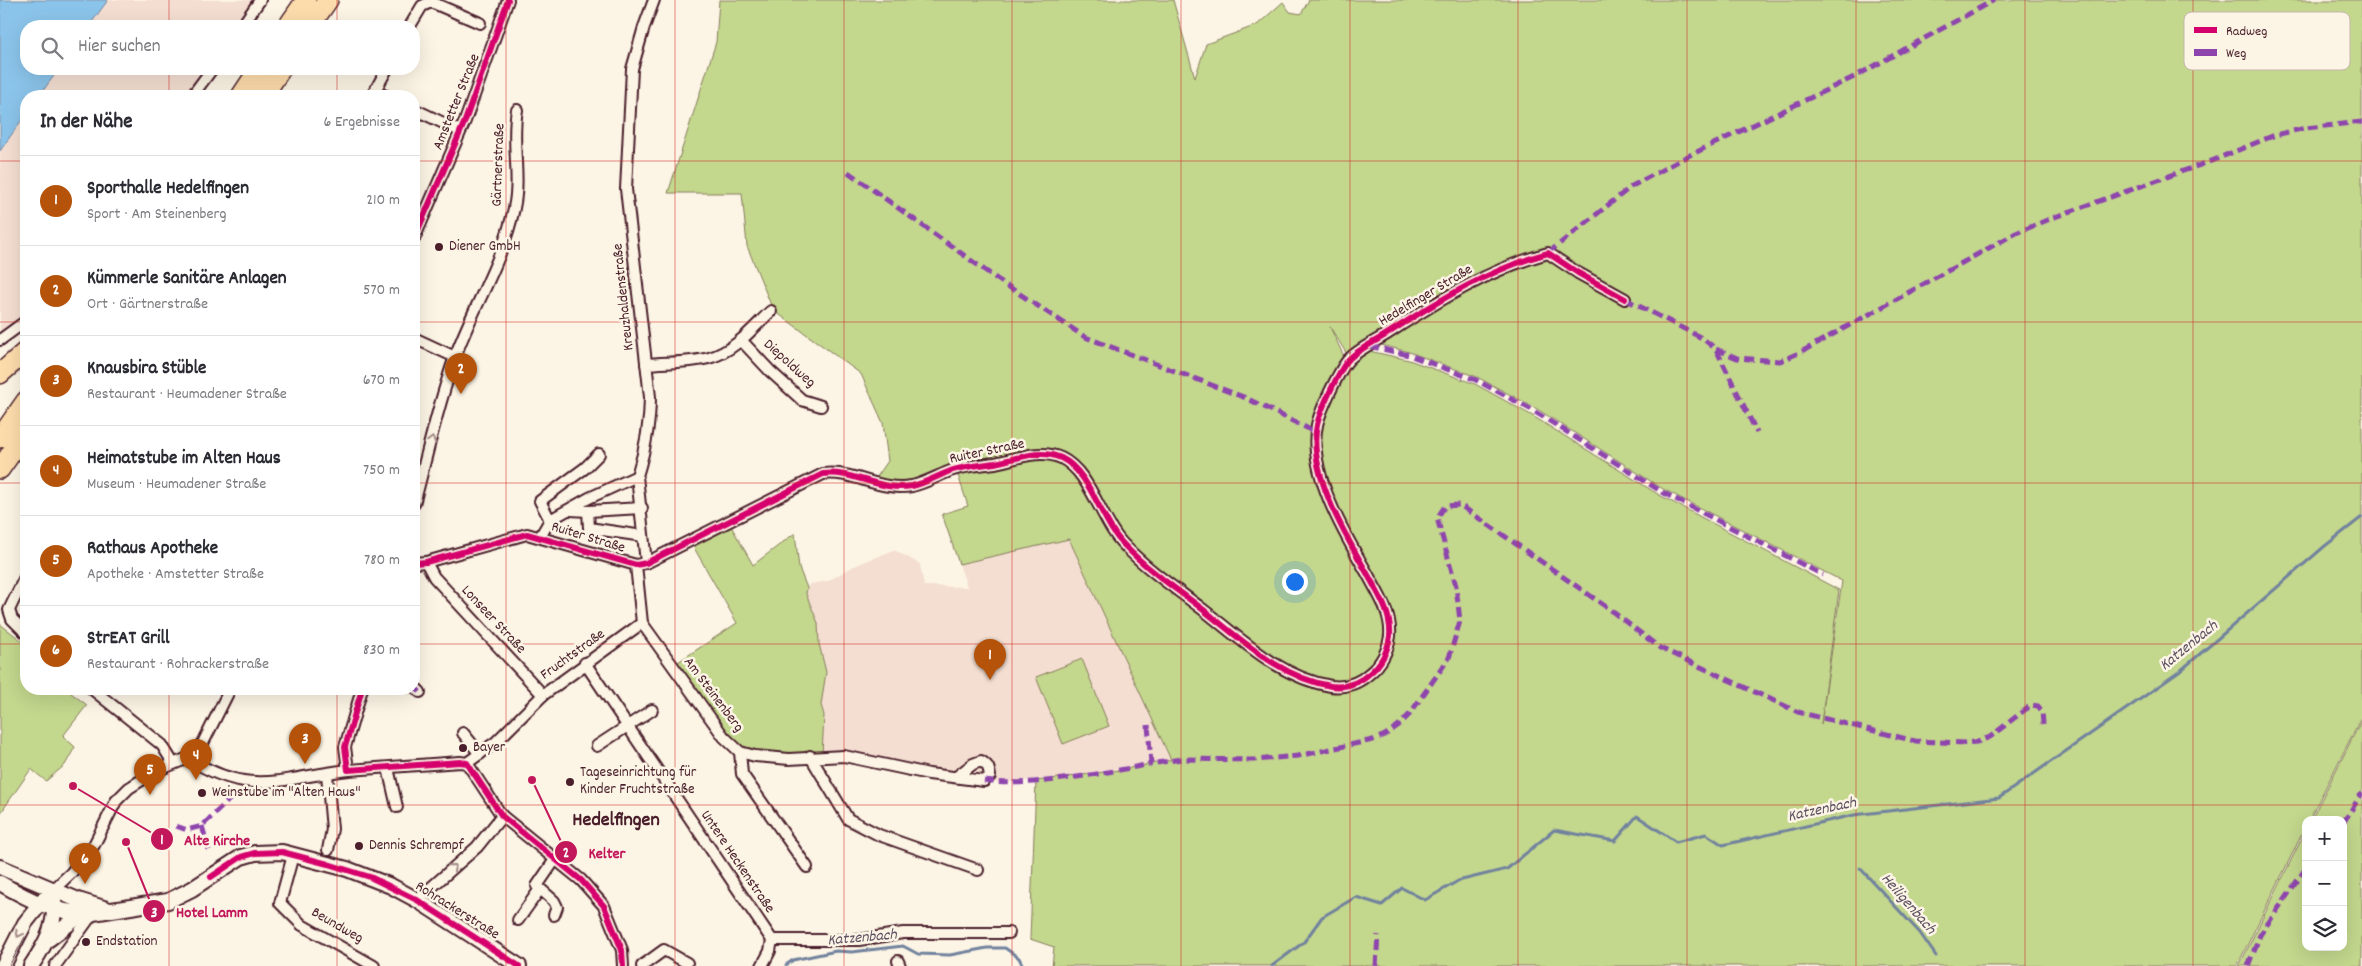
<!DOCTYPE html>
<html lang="de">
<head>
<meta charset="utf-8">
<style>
	body { margin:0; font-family:Dekko,sans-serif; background:#f2f2f3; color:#2b2b33 }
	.controls { position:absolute; right:15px; bottom:15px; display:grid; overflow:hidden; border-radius:10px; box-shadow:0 5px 20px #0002 }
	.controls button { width:45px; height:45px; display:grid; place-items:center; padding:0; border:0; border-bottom:1px solid #e1e1e2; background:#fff; color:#2b2b33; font:25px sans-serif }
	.you { position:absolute; left:1294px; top:581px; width:18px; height:18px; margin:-12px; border:4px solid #fff; border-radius:50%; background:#1a73e8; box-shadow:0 0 0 8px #1a73e833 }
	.badge { display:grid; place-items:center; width:32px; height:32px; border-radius:50%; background:#b45309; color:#fff; font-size:16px; font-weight:700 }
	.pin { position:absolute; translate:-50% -41px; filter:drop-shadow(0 1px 2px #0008) }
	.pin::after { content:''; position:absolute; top:26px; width:18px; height:15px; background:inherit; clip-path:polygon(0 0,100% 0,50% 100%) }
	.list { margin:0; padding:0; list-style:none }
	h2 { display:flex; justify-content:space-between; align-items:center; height:65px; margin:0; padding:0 20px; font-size:21px }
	h2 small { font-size:16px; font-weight:400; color:#7c7c81 }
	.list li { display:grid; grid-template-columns:32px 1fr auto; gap:15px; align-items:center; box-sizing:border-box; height:90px; padding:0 20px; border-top:1px solid #e1e1e2 }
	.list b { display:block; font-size:19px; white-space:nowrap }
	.list p { margin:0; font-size:16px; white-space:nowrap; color:#7c7c81 }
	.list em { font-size:16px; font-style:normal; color:#7c7c81 }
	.icon { flex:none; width:28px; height:28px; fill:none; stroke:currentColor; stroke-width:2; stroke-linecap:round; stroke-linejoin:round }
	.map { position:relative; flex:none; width:2362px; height:966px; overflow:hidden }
	.search { position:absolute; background:#fff; box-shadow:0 5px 20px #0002; left:20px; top:20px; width:400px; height:55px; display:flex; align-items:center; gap:12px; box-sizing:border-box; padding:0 18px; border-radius:20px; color:#7c7c81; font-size:19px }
	.panel { position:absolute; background:#fff; box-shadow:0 5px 20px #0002; left:20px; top:90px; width:400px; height:605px; border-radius:20px }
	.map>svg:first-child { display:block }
</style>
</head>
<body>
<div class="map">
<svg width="2362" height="966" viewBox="0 0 2362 966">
	<rect width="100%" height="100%" fill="#fcf5e5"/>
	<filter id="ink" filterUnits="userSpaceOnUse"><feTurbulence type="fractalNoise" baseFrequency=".02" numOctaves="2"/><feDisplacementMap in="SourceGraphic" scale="10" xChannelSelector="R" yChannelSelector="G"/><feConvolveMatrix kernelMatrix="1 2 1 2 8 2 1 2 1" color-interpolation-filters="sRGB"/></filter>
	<g filter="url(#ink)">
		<g fill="#f4ded1">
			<path d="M108 0H255L236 26H89Z"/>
			<path d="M59 69H207L187 96H39Z"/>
			<path d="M26 114V312L0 331V151Z"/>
			<path d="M1069 538 1171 761 1069 777 999 783 822 755 824 715 821 705 826 672 819 644 818 623 806 594 807 588 810 584 828 581 854 566 894 550 920 564 924 586 967 587 959 564Z"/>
		</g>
		<g fill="#c3d78d" stroke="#867b5c" fill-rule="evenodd">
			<path d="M719 0H1173L1195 78 1206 44 1257 25 1283 2 1290 12 1301 14 1309 0H2362V716L2309 820H2306V826L2237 966H1052L1054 947 1030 939 1036 781 1120 770 1171 760 1069 539 959 564 942 514 968 506 956 469 915 485 872 484 888 461 883 423 861 374 773 310 747 246 742 193H668L716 42ZM1330 327 1350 359 1374 343 1409 352 1477 377 1537 409 1663 489 1842 581 1821 724 1839 590 1661 496 1531 415 1475 384 1409 360 1369 351 1349 367Z"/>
			<path d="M731 526 753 565 795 533 799 568 807 588 806 594 818 623 819 644 826 672 821 705 824 715 822 755 740 752 672 666 737 623 693 546Z"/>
			<path d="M0 624 26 644V689H74L71 693 87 705 63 736 75 747 65 765 46 781 31 769 0 814Z"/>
			<path d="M1082 659 1109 726 1063 744 1036 677Z"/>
			<path d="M2362 719V966H2239L2306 830V947H2343V820H2311Z"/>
		</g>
		<path fill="#8bc4ea" stroke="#71829e" d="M0 0H108L89 26H26V69H59L39 96H26V114L0 151Z"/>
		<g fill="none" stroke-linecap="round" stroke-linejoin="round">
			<g stroke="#71829e" stroke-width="3">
				<path d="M1860 868 1920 933 1936 956"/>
				<path d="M786 965 793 960 836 951 852 952 903 946 918 954 950 955 987 948H1005L1019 958 1023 966"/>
				<path d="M1272 966 1304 942 1322 917 1356 897 1382 905 1402 888 1425 900 1458 881 1507 869 1554 830 1615 841 1637 816 1676 842 1706 834 1723 845 1854 815 1999 798 2179 672 2325 546 2362 517"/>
			</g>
			<defs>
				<g id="street">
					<path d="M242 26 260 0"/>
					<path d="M410 26 422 6 431 2 480 23"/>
					<path d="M375 91 386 96"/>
					<path d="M192 96 212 69"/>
					<path d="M372 96 387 69"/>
					<path d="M414 109 460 131"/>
					<path d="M414 239 465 121 508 0"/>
					<path d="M414 338 455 357"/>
					<path d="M0 340 26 321"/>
					<path d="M741 340 770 371 802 400 821 406"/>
					<path d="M646 364C666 362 689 363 709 358 735 351 753 328 771 311"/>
					<path d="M637 476 646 563"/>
					<path d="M414 504C427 455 438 404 455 357 473 307 503 261 514 208 521 176 511 142 517 110"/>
					<path d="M570 510 588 511 642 508"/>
					<path d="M588 511 589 528 643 536"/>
					<path d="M550 520 540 501 585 468 599 454"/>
					<path d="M540 537 550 520 589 498 637 476C645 450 650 424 650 397L626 189 632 69 644 27 654 0"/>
					<path d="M426 562 434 577 543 695"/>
					<path d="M414 563 426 562 527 534 636 565 646 563 823 474C854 470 879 492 912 486 926 483 939 475 953 470 966 466 981 465 995 463 1016 459 1040 448 1061 458 1091 472 1101 523 1125 546 1148 570 1175 588 1201 608 1240 638 1280 678 1331 686 1346 688 1359 683 1370 673 1381 664 1388 650 1390 636 1392 613 1377 592 1367 573 1345 535 1307 471 1317 425 1320 411 1339 370 1349 359 1360 348 1377 341 1390 332 1441 299 1490 269 1548 253L1578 273 1625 299"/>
					<path d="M26 575 9 610 12 619 26 633"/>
					<path d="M642 623 724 737 740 752 755 756 789 759 844 756 929 774 984 781 990 776C989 768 988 765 981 761L973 764 956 777"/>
					<path d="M585 663 772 940 770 951 762 966"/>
					<path d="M414 686 420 692"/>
					<path d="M92 689 162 745 173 763"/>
					<path d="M463 733 480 754"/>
					<path d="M597 746 652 710"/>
					<path d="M740 752 742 774 807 867"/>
					<path d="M810 756 848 819 879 835 978 870"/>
					<path d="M188 758C251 799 283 777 349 770 386 767 423 765 460 762L467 763 502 816 581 880 604 906 622 950 623 966"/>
					<path d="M467 763 496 742 543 695 642 623 636 565"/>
					<path d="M388 768 397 807"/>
					<path d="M348 770 345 747 362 689"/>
					<path d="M327 774 332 829 328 850"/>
					<path d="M293 855 280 903 302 925 374 966"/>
					<path d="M53 890 71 873 94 845 116 801 129 788 156 771 188 758 196 751 203 743 230 689"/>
					<path d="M417 900 477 847 502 816"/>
					<path d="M554 915 557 907 554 901 537 886 554 861"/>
					<path d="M518 920 540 889"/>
					<path d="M772 940H859L903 933H1009"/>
					<path d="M898 961 900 966"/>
					<path d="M55 966 93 913"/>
					<path d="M642 966 664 950 687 963"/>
				</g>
				<g id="secondary">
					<path d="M0 867 78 900 107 909"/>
					<path d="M0 883C29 900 58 915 93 913L168 901 192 889 241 857 255 853 282 852 347 869 391 886 417 900 519 966"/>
					<path d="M49 939 82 914"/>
					<path d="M3 966 25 923 44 899"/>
					<path d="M31 966C45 945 56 927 54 900"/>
				</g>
				<g id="highway">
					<path d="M288 26 306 0"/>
					<path d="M310 26 328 0"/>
					<path d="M241 96 259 69"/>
					<path d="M263 96 281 69"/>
					<path d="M0 374 26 351"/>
					<path d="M0 438 26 401"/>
					<path d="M0 469 26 432"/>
				</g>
			</defs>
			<use href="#street" stroke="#4a1f2b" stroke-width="14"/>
			<use href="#secondary" stroke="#4a1f2b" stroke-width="18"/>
			<use href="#highway" stroke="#4a1f2b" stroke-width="22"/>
			<use href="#street" stroke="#fcf5e5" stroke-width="10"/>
			<use href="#secondary" stroke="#fcf5e5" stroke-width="14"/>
			<use href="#highway" stroke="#fddcac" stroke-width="19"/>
			<g stroke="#4a1f2b" stroke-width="1">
				<path d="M9 966 25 937"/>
				<path d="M22 966 36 944"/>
			</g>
			<g stroke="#8e44ad" stroke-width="5" stroke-dasharray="10 5" stroke-linecap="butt">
				<path d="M848 172 997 279 1085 337 1246 398 1315 432"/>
				<path d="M1548 253 1632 186 1686 157 1856 76 1994 0"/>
				<path d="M1625 299 1702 338 1716 349 1757 433"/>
				<path d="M1369 346 1409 355 1476 380 1532 410 1662 492 1823 575"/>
				<path d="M1716 349 1737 358 1780 361 1801 352 2016 233 2052 218 2214 160 2275 135 2306 128 2362 122"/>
				<path d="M414 686 420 692"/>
				<path d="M1148 725 1151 764 1181 759 1255 760 1298 756 1373 740 1385 735 1399 725 1409 715 1449 658 1460 621 1456 586 1437 518 1445 506 1460 505 1605 606 1660 648 1798 712 1915 741 1965 743 1977 742 1990 737 2031 705 2038 706 2042 711 2043 724"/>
				<path d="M984 781C1031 788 1103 773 1151 764"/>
				<path d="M2343 823 2362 793"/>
				<path d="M176 826 187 830 202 826 232 797"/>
				<path d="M202 826 209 850"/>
				<path d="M1376 966 1378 935"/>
				<path d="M2248 966 2260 935 2306 868"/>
			</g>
			<defs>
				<g id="cycleway">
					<path d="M414 239 465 121 508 0"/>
					<path d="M414 563 426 562 527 534 636 565 646 563 823 474C854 470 879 492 912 486 926 483 939 475 953 470 966 466 981 465 995 463 1016 459 1040 448 1061 458 1091 472 1101 523 1125 546 1148 570 1175 588 1201 608 1240 638 1280 678 1331 686 1346 688 1359 683 1370 673 1381 664 1388 650 1390 636 1392 613 1377 592 1367 573 1345 535 1307 471 1317 425 1320 411 1339 370 1349 359 1360 348 1377 341 1390 332 1441 299 1490 269 1548 253L1578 273 1625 299"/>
					<path d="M362 689 345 747 348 770 460 762 467 763 502 816 581 880 604 906 622 950 623 966"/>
					<path d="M211 877 241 857 255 853 282 852 328 864 370 877 417 900 519 966"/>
				</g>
			</defs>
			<use href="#cycleway" stroke="#fcf5e5" stroke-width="9"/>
			<use href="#cycleway" stroke="#d6006c" stroke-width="6"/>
		</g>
		<defs><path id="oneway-chevron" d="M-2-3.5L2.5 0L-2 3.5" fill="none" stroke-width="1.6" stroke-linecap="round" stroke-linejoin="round" transform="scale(1.25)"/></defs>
		<g stroke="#a38a88">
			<use href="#oneway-chevron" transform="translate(432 440) rotate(-74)"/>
			<use href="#oneway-chevron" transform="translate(453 867) rotate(-40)"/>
			<use href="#oneway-chevron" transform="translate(19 934) rotate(118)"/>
		</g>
	</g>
	<path fill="none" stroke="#d62828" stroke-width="1" stroke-opacity="0.55" d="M169 0V26M337 0V26M506 0V966M675 0V966M844 0V966M1012 0V966M1181 0V966M1350 0V966M1518 0V966M1687 0V966M1856 0V966M2025 0V966M2193 0V966M169 69V96M337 69V96M0 161H26M414 161H2362M0 322H26M414 322H2362M0 483H26M414 483H2362M0 644H26M414 644H2362M169 689V966M337 689V966M0 805H2362"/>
	<g fill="#4a1f2b" stroke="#fcf5e5" stroke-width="2">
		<circle cx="439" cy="247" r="5"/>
		<circle cx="463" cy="748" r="5"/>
		<circle cx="570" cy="782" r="5"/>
		<circle cx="202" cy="793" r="5"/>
		<circle cx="359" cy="846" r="5"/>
		<circle cx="86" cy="942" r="5"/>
	</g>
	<g text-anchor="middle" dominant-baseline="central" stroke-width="5" stroke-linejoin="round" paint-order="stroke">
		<g font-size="15" fill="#4a1f2b" stroke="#fcf5e5">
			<text transform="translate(457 102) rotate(-68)">Amstetter Straße</text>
			<text transform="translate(499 165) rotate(-88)">Gärtnerstraße</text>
			<text transform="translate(1426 296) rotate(-31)">Hedelfinger Straße</text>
			<text transform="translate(624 297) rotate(-96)">Kreuzhaldenstraße</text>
			<text transform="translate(789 364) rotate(42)">Diepoldweg</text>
			<text transform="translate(987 452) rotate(-12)">Ruiter Straße</text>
			<text transform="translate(588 538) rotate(17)">Ruiter Straße</text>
			<text transform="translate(493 620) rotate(47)">Lonseer Straße</text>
			<text transform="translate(573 655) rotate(-36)">Fruchtstraße</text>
			<text transform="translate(713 695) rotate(53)">Am Steinenberg</text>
			<text transform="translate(737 862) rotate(56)">Untere Heckenstraße</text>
			<text transform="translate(457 911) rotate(32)">Rohrackerstraße</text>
			<text transform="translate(337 926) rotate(30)">Beundweg</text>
		</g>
		<g font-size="15" fill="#4a1f2b" stroke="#fcf5e5" text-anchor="start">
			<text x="449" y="247">Diener GmbH</text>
			<text x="473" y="748">Bayer</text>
			<text x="580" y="773">Tageseinrichtung für<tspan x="580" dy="17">Kinder Fruchtstraße</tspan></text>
			<text x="212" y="793">Weinstube im "Alten Haus"</text>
			<text x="369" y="846">Dennis Schrempf</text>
			<text x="96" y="942">Endstation</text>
		</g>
		<g font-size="16" font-style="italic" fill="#5e5164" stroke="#fcf5e5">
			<text transform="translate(2189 646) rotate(-39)">Katzenbach</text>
			<text transform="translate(1822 810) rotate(-12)">Katzenbach</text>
			<text transform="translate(1908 904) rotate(49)">Heiligenbach</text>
			<text transform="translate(862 938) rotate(-5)">Katzenbach</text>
		</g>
		<g font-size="20" font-weight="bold" fill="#4a1f2b" stroke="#fcf5e5">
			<text x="616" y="821">Hedelfingen</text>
		</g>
	</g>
	<rect x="2184" y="12" width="166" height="58" rx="8" fill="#fcf5e5" stroke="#c7b5ad" stroke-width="1"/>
	<rect x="2194" y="27" width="23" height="6" fill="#d6006c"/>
	<rect x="2194" y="49" width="23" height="7" fill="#8e44ad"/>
	<g font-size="14" fill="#4a1f2b">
		<text x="2226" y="35">Radweg</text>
		<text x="2226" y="57">Weg</text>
	</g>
	<path fill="none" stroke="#c2185b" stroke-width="2" d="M73 786L162 839M532 780L566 852M126 842L154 911"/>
	<g fill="#c2185b" stroke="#fcf5e5" stroke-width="2">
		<circle cx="73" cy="786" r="5"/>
		<circle cx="532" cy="780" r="5"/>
		<circle cx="126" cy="842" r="5"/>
		<circle cx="162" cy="839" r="12"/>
		<circle cx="566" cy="852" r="12"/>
		<circle cx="154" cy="911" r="12"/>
	</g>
	<g font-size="15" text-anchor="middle" font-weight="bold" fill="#fff">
		<text x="162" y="844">1</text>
		<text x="566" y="857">2</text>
		<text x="154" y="917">3</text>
	</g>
	<g font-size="16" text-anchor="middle" font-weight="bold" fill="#c2185b" stroke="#fcf5e5" stroke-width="5" stroke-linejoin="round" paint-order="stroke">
		<text x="217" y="845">Alte Kirche</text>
		<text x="607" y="858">Kelter</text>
		<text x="212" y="917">Hotel Lamm</text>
	</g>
</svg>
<div class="controls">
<button>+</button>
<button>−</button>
<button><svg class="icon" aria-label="layers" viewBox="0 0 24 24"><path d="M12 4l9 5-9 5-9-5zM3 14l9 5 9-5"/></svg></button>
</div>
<div class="you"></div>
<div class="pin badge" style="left:990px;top:680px">1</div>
<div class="pin badge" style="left:461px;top:394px">2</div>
<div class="pin badge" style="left:305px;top:764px">3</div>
<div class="pin badge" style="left:196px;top:780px">4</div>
<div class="pin badge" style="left:150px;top:795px">5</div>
<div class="pin badge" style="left:85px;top:884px">6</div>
<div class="search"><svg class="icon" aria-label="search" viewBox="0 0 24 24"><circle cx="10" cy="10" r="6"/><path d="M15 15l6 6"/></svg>Hier suchen</div>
<section class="panel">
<h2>In der Nähe<small>6 Ergebnisse</small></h2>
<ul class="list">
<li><span class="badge">1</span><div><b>Sporthalle Hedelfingen</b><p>Sport · Am Steinenberg</p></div><em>210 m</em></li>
<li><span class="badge">2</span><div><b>Kümmerle Sanitäre Anlagen</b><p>Ort · Gärtnerstraße</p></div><em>570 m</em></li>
<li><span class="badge">3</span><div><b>Knausbira Stüble</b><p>Restaurant · Heumadener Straße</p></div><em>670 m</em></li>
<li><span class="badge">4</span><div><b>Heimatstube im Alten Haus</b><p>Museum · Heumadener Straße</p></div><em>750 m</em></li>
<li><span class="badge">5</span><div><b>Rathaus Apotheke</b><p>Apotheke · Amstetter Straße</p></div><em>780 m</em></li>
<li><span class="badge">6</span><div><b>StrEAT Grill</b><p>Restaurant · Rohrackerstraße</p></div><em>830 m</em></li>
</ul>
</section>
</div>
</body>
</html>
